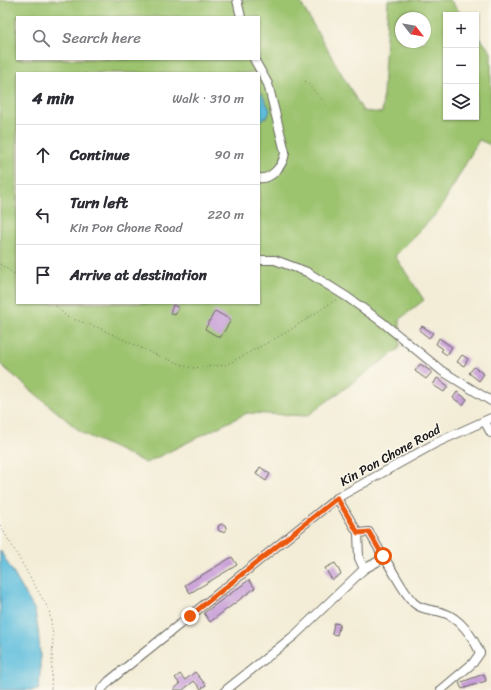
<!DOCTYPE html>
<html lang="en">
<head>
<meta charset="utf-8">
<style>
	body { margin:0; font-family:Sriracha,sans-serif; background:#f2f2f3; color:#2b2b33 }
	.controls { position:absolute; right:12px; top:12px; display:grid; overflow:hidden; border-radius:0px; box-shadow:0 1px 3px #0004 }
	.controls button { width:36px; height:36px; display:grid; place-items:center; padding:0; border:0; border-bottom:1px solid #e1e1e2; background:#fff; color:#2b2b33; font:20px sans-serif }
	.compass { position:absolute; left:395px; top:12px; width:36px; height:36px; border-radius:50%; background:#fff; box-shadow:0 1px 3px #0004; rotate:121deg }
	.stop { position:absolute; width:12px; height:12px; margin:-9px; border:3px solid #ea580c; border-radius:50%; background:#fff }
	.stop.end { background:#ea580c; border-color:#fff; box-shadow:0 1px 4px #0008 }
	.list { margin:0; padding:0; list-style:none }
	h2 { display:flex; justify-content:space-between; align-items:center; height:52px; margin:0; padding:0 16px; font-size:17px }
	h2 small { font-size:13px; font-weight:400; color:#7c7c81 }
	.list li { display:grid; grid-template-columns:26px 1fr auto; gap:12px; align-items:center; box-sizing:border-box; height:60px; padding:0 16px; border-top:1px solid #e1e1e2 }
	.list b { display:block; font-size:15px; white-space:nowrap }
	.list p { margin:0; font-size:13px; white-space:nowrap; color:#7c7c81 }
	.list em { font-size:13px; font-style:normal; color:#7c7c81 }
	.icon { flex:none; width:22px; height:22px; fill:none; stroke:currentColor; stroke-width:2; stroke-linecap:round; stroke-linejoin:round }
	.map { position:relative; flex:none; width:491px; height:690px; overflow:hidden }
	.search { position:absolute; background:#fff; box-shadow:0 1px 3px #0004; left:16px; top:16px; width:244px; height:44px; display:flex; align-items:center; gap:10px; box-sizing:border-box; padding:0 14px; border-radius:0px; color:#7c7c81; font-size:15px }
	.panel { position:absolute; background:#fff; box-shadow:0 1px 3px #0004; left:16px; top:72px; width:244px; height:232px; border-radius:0px }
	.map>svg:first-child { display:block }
</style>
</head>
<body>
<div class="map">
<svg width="491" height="690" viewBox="0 0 491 690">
	<rect width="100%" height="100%" fill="#fbf7ec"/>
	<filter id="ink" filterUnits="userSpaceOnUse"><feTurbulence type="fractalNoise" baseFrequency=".025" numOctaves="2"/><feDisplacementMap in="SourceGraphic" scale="8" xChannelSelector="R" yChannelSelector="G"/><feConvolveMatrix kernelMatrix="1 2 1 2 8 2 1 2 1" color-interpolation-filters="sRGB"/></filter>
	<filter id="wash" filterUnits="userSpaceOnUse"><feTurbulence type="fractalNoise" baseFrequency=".012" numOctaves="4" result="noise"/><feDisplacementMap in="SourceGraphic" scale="16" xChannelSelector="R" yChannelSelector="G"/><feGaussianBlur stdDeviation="0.9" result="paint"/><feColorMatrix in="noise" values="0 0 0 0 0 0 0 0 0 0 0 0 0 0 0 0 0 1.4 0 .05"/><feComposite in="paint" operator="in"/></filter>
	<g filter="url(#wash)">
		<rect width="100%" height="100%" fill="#f3edd7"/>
		<path fill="#9cc36e" stroke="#5c7045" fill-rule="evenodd" d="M0 0H299L363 111 382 113 388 0H450L462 15H446V117H476V33L491 52V145L479 140 439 211 395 256 424 300 400 319V348L307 416 247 413 146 463 82 433 0 364ZM17 17H259V59H17ZM401 18H425V42H401ZM17 73H259V303H17Z"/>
		<g fill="#5fbedd" stroke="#3e6d7c">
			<path d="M259 93 262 94 270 110 268 116 259 121Z"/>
			<path d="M0 550 34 609C39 624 43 675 38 690H0Z"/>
		</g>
		<g id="blocks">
			<g fill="#c69bd7">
				<path d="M173 305 179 308 175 315 170 313Z"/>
				<path d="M215 311 231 320 220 338 205 329Z"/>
				<path d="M422 326 433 333 429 338 419 330Z"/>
				<path d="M439 338 452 347 447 355 441 351 443 349 436 344Z"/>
				<path d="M462 355 468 359 464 366 457 362Z"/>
				<path d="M420 364 432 372 426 379 415 371Z"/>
				<path d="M474 367 484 374 479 381 469 373Z"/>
				<path d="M437 378 448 386 444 392 433 385Z"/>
				<path d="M457 392 467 399 463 405 453 398Z"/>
				<path d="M260 467 270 474 266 481 256 474Z"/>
				<circle cx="222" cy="528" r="4"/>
				<path d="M232 557 237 565 190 593 185 585Z"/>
				<path d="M335 563 341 574 332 580 325 568Z"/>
				<path d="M249 580 255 588 210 622 204 613Z"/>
				<path d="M334 623 340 624 337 635 332 634Z"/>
				<path d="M195 672 206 685 201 689 194 681 183 690H173L180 684 175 678 180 674 185 680Z"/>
				<path d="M484 674 486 681 462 689 459 683Z"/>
			</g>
		</g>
	</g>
	<g filter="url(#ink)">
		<use href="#blocks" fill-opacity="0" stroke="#67655d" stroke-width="1"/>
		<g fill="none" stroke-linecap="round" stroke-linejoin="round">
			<defs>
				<g id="minor">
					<path d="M237 0 241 17"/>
					<path d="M254 59 268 84 285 152C284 164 272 180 259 178"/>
					<path d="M259 260H275L307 272 347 297 382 322 442 371 491 401"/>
					<path d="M485 422 491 433"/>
					<path d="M337 498 358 533 359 558 364 569 377 562 383 556 369 532 358 533"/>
					<path d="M383 556C393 570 402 590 413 602 419 609 432 610 441 612 460 617 473 637 480 653L473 663 441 690"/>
					<path d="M101 690 109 681 337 498 436 443 491 418"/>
					<path d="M226 690 295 635 364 569"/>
				</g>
			</defs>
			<use href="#minor" stroke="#67655d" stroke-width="10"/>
			<g stroke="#67655d" stroke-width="1" stroke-dasharray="1 3" stroke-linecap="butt">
				<path d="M305 81 327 105"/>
				<path d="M0 264 17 276"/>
				<path d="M53 303 67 317 99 328 154 354 191 368 226 365 287 332 337 299"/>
				<path d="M0 525 49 610 53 635 51 690"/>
			</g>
			<use href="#minor" stroke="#fff" stroke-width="8"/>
		</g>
	</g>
	<g fill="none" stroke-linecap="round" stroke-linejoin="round" filter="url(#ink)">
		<path stroke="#ea580c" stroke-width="5" d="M190 616 337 498 358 533 369 532 383 556"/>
	</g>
	<g text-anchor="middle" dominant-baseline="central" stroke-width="3" stroke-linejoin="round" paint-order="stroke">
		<g font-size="13" fill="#1c1c1c" stroke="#fbf7ec">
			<text transform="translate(390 455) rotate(-29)">Kin Pon Chone Road</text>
		</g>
	</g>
</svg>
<div class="controls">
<button>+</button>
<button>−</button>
<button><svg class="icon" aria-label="layers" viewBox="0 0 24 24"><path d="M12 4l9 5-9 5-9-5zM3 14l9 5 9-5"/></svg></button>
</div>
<svg class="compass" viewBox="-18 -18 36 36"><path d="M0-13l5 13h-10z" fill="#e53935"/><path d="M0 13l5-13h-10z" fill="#7c7c81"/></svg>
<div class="stop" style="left:383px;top:556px"></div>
<div class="stop end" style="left:190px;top:616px"></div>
<div class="search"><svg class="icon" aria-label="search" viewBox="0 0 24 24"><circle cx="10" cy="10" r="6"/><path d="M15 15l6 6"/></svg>Search here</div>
<section class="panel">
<h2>4 min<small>Walk · 310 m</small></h2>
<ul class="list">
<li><svg class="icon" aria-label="ahead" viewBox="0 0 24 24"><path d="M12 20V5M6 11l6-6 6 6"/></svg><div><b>Continue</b></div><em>90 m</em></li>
<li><svg class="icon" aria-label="left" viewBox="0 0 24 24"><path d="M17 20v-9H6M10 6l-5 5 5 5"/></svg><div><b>Turn left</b><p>Kin Pon Chone Road</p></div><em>220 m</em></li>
<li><svg class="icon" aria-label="arrive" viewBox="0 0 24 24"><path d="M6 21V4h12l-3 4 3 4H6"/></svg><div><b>Arrive at destination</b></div></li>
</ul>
</section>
</div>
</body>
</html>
